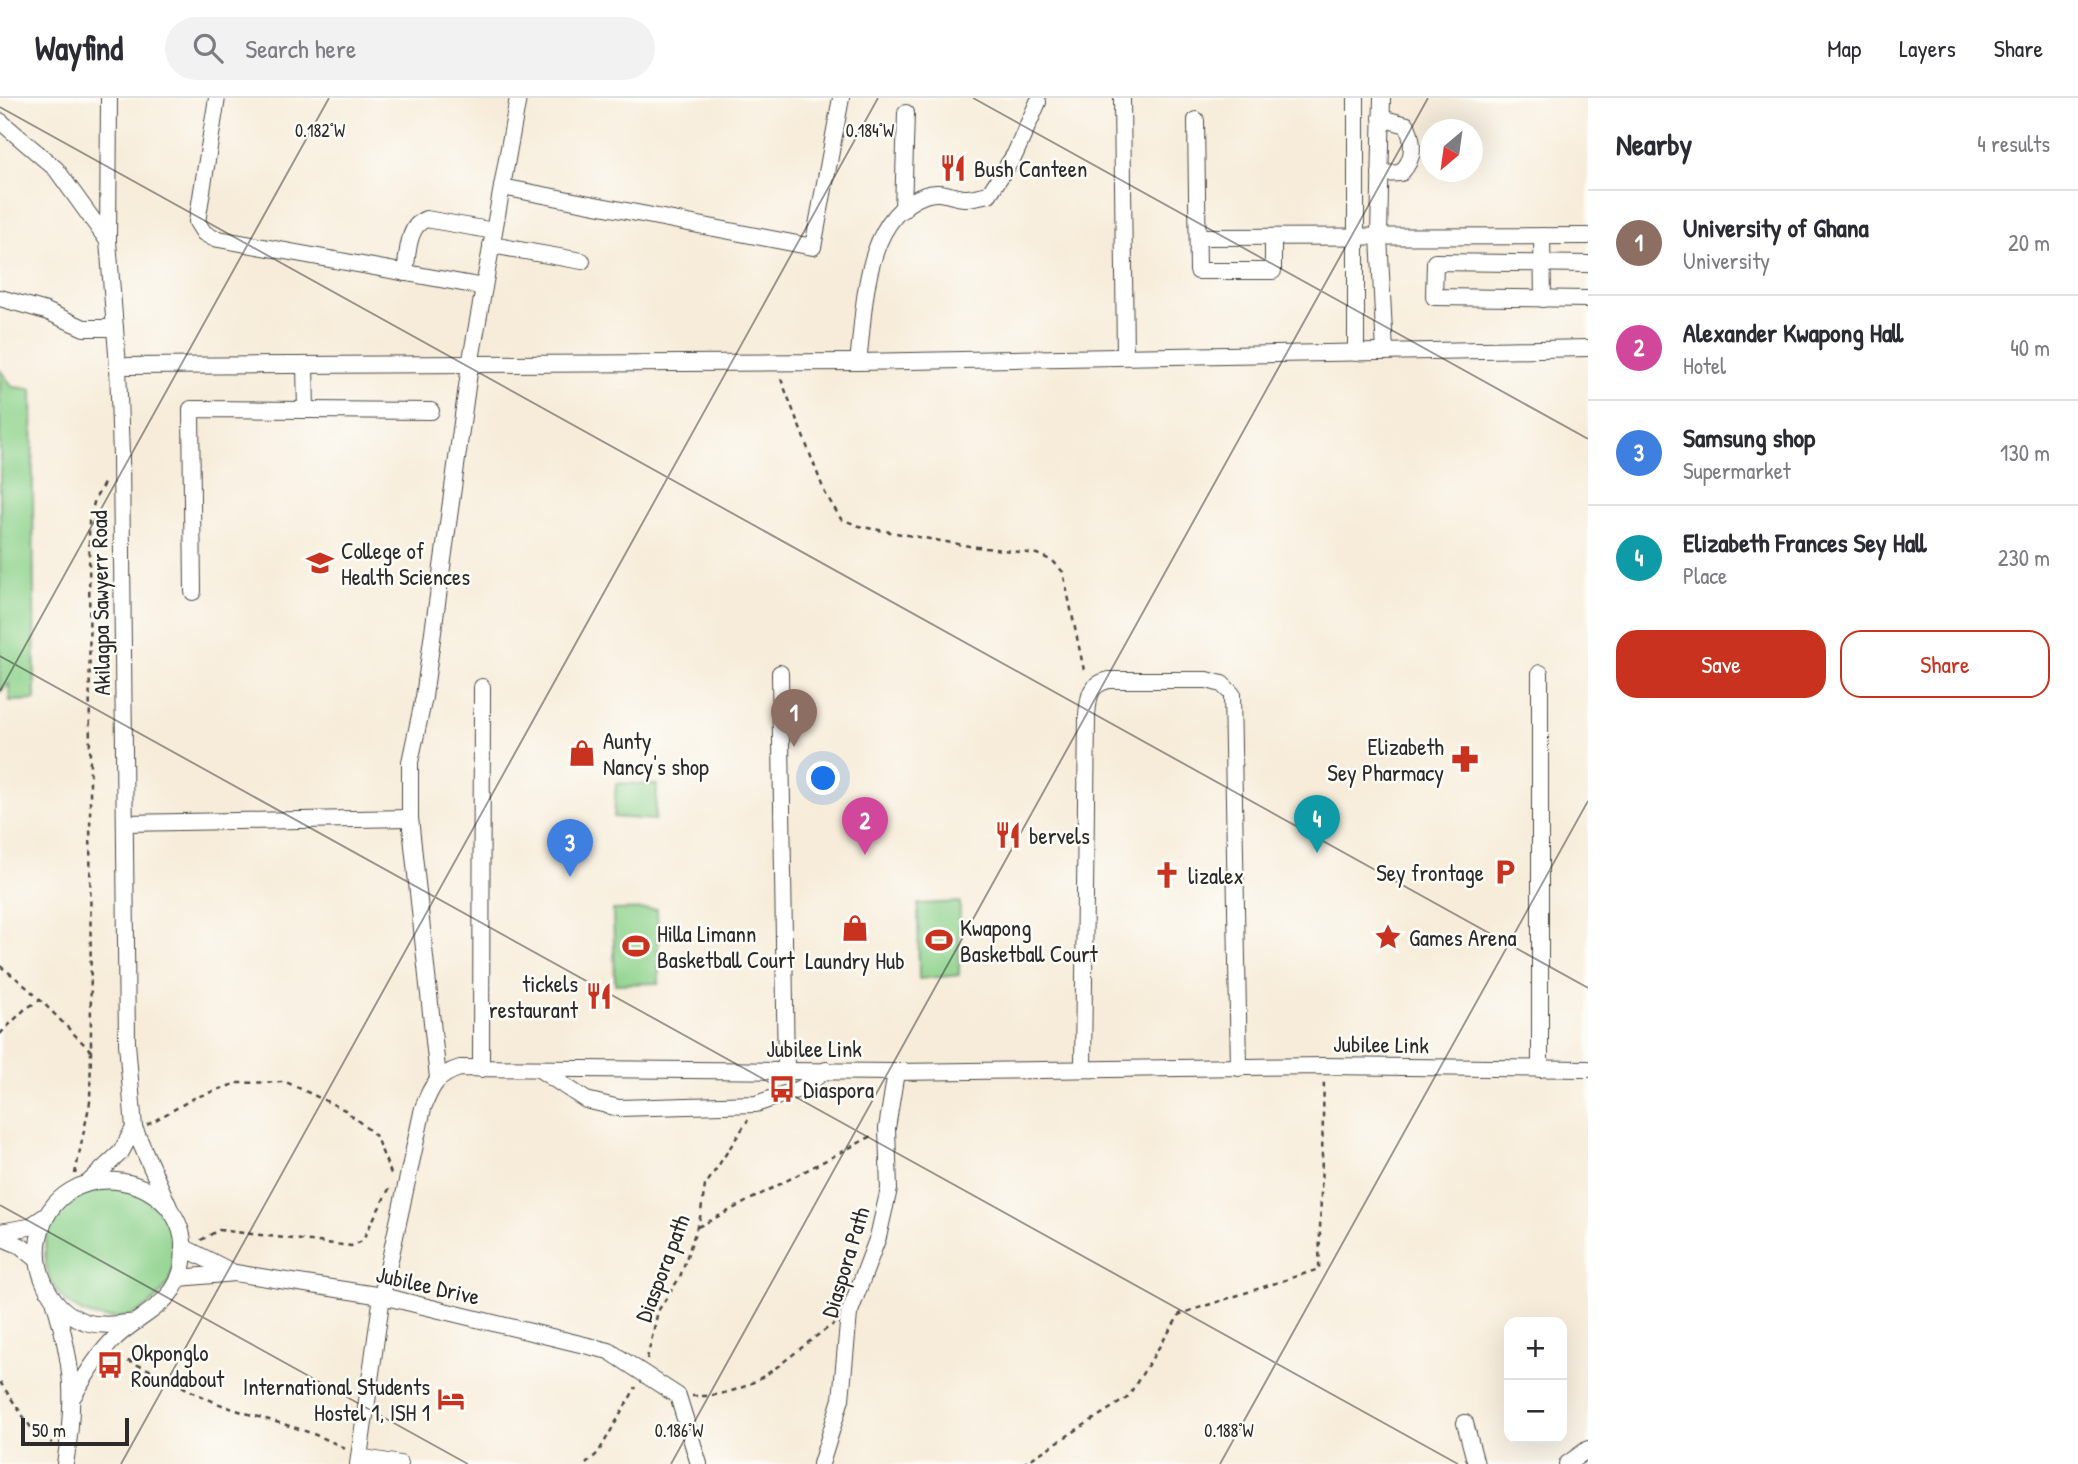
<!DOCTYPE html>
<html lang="en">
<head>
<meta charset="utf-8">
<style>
	body { margin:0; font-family:"Patrick Hand",sans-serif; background:#f2f2f3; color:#2b2b33 }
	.controls { position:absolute; right:21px; bottom:21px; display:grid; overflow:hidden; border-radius:14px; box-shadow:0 7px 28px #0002 }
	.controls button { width:63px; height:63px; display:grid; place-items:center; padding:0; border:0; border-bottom:2px solid #e1e1e2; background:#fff; color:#2b2b33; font:35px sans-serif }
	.compass { position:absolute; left:1420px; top:21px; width:63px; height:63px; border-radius:50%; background:#fff; box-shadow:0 7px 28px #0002; rotate:209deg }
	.scale { position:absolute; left:21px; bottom:18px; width:108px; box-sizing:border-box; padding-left:7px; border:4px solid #2b2b2b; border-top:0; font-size:19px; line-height:24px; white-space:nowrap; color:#2b2b2b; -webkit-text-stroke:5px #fdfcf7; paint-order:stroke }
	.you { position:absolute; left:824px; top:681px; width:24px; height:24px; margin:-18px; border:5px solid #fff; border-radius:50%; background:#1a73e8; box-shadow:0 0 0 10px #1a73e833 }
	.badge { display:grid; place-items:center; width:46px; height:46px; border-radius:50%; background:#c8321e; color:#fff; font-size:23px; font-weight:700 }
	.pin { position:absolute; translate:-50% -58px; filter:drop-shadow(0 2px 4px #0008) }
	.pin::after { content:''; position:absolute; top:37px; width:24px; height:21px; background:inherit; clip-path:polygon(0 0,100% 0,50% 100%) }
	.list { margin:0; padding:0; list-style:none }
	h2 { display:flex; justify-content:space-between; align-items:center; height:91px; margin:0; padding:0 28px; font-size:30px }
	h2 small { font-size:23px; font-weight:400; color:#7c7c81 }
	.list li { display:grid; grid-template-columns:46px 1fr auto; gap:21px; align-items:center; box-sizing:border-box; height:105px; padding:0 28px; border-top:2px solid #e1e1e2 }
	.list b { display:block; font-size:26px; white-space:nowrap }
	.list p { margin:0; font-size:23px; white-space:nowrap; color:#7c7c81 }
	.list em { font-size:23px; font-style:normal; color:#7c7c81 }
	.actions { display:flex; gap:14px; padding:21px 28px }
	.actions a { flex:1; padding:16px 0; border:2px solid #c8321e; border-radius:21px; text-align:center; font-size:24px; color:#c8321e }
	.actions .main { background:#c8321e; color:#fff }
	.icon { flex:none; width:38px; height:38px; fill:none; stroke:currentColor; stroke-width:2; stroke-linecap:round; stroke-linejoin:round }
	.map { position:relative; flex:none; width:1588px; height:1366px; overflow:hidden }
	header { display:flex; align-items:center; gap:42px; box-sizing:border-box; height:98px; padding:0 35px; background:#fff; border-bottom:2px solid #e1e1e2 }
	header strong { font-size:33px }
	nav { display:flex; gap:38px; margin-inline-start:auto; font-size:24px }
	.search { width:490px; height:63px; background:#f2f2f3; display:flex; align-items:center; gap:18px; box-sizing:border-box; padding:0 24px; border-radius:38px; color:#7c7c81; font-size:26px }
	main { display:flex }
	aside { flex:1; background:#fff }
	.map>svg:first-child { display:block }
</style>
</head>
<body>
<header>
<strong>Wayfind</strong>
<div class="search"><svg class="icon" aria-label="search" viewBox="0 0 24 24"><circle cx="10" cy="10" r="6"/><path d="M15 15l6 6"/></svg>Search here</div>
<nav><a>Map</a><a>Layers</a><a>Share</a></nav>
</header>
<main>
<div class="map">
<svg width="1588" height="1366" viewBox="0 0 1588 1366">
	<rect width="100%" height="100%" fill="#fdfcf7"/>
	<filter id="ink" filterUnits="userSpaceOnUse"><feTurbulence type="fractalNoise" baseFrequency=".0143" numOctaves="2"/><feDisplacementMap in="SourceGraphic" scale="14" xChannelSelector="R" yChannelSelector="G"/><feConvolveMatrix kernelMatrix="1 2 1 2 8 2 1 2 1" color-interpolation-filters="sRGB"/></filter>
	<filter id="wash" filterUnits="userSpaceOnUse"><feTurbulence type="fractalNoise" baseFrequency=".00686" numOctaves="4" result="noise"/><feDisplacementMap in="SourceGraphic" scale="28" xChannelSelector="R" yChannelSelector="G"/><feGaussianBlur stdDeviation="1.57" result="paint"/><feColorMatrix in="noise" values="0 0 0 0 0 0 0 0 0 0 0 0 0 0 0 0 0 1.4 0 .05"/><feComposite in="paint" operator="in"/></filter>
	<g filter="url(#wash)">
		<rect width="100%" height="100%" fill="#f7ecd9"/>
		<g fill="#8dd28b" stroke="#5c7e5b" stroke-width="2">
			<path d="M0 272 13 289 32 291 35 602 10 603 9 586 0 594Z"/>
			<path d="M616 685 657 687 655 722 614 719Z"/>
			<path d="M960 804 959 877 919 881 918 806Z"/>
			<path d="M657 811 659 885 615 886 613 812Z"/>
			<circle cx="110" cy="1155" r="65"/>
		</g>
	</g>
	<g filter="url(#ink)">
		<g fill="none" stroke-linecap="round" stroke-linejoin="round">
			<defs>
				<g id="minor">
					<path d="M217 0 197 124 204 135 213 140 484 189"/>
					<path d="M1122 0 1125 258"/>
					<path d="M1382 0 1379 138 1385 254"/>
					<path d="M1196 22 1198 173H1273V139"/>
					<path d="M0 23 56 71 108 143 118 268 121 358 127 945 134 1030 169 1109"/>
					<path d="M1380 76 1401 75C1415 60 1414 45 1407 27L1381 20"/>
					<path d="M502 89 813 149 841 0"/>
					<path d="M903 112 906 15"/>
					<path d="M1542 138 1543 201"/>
					<path d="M1198 139 1588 138"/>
					<path d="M108 141 109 0"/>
					<path d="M491 147 582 163"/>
					<path d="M1588 166 1435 164 1434 199 1588 201"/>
					<path d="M405 175C408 156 407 128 426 121L494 133"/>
					<path d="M0 200 46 213 84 230H115"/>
					<path d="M1356 255V0"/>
					<path d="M858 264C865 211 863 119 925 97 941 91 952 100 967 100 974 100 982 97 989 96L1015 56 1038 4"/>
					<path d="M118 268 858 264 1588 250"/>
					<path d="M305 268 306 312"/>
					<path d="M193 494 191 311 431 313"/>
					<path d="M780 575 786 974"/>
					<path d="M125 725 410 720"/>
					<path d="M1083 970 1087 617C1089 597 1089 587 1109 582H1207L1222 586 1232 596 1239 970"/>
					<path d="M481 971 482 589"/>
					<path d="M539 971 586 1002 619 1010 756 1006 802 990 826 972"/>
					<path d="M1540 971V575"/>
					<path d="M438 980 410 720V664L424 599 470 267 518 0"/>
					<path d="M89 1084 121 1054 134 1030"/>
					<path d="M0 1134 29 1129 47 1117"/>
					<path d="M0 1139 21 1148 38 1162"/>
					<path d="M183 1149 232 1174"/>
					<path d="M179 1180 235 1175 382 1198 609 1253 678 1298 699 1366"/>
					<path d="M54 1202C73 1265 76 1301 65 1366"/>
					<path d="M74 1297C85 1278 96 1260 111 1244 136 1217 178 1208 183 1164 194 1072 57 1050 39 1140 33 1172 49 1207 78 1221 96 1230 118 1226 136 1224"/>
					<path d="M1465 1325 1476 1366"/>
					<path d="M359 1359 400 1366"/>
					<path d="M358 1366 382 1198 423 1010C431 988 437 977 460 970L896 974 1324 968 1588 971"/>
					<path d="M821 1366 841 1301 849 1216 878 1139 889 1091 887 1030 896 974"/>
					<path d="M1567 1366 1588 1351"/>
				</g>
			</defs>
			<use href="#minor" stroke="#4a4845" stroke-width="18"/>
			<g stroke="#4a4845" stroke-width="2.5" stroke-dasharray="5 5" stroke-linecap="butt">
				<path d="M781 281 825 395 841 421 862 429 969 448 1037 456 1053 463 1063 474 1085 577"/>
				<path d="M0 868C34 892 61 924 91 953"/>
				<path d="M0 936 25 911 40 902"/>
				<path d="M147 1027 194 1000 237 985 286 984 345 1012 375 1037 392 1078"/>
				<path d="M75 1076 90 1004 91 953 89 423 95 401 106 382"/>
				<path d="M698 1129 872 1038"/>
				<path d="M201 1142 219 1132 351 1148 362 1143 390 1089"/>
				<path d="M118 1260C153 1270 183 1291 217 1305 259 1322 306 1328 345 1351"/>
				<path d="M647 1261 658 1213 680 1179 700 1120 705 1088 748 1022"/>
				<path d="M0 1284 36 1337 52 1345"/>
				<path d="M692 1298C757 1300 784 1258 834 1226"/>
				<path d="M586 1366 598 1355 636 1289"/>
				<path d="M1023 1366 1127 1300 1180 1216 1319 1171 1324 981"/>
			</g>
			<use href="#minor" stroke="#fff" stroke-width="16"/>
		</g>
	</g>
	<path fill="none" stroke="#2b2b2b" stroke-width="2" stroke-opacity="0.45" d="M973 0 1588 341M0 9 1588 890M0 558 1458 1366M0 593 329 0M0 1107 468 1366M121 1366 878 0M671 1366 1428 0M1220 1366 1588 703"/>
	<defs>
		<symbol id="restaurant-bare" viewBox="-9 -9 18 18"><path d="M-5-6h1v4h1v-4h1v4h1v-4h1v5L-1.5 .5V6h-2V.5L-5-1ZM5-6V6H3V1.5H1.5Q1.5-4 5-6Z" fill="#c8321e" stroke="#fdfcf7" stroke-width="2.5" paint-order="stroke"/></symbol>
		<symbol id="university-bare" viewBox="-9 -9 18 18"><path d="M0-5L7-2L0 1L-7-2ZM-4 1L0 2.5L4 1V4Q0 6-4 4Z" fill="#c8321e" stroke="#fdfcf7" stroke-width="2.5" paint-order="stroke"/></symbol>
		<symbol id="shop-bare" viewBox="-9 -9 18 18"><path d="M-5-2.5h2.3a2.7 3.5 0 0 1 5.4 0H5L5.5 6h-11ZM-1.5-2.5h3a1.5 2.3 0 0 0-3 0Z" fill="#c8321e" stroke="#fdfcf7" stroke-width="2.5" paint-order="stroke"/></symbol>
		<symbol id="pharmacy-bare" viewBox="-9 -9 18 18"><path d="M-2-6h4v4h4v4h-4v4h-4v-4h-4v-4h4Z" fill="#c8321e" stroke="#fdfcf7" stroke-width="2.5" paint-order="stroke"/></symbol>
		<symbol id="parking-bare" viewBox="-9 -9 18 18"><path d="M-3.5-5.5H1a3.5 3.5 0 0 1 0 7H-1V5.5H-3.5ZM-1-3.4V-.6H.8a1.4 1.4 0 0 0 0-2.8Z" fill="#c8321e" stroke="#fdfcf7" stroke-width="2.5" paint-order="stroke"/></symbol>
		<symbol id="church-bare" viewBox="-9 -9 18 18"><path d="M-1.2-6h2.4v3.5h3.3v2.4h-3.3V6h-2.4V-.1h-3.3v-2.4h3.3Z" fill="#c8321e" stroke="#fdfcf7" stroke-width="2.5" paint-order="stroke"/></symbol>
		<symbol id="sight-bare" viewBox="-9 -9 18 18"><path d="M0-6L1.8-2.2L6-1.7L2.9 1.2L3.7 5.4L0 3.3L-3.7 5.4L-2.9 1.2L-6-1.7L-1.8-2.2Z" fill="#c8321e" stroke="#fdfcf7" stroke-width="2.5" paint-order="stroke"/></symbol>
		<symbol id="stadium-bare" viewBox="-9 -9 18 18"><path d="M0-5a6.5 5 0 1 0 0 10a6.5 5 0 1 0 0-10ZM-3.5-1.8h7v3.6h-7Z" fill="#c8321e" stroke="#fdfcf7" stroke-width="2.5" paint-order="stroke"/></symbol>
		<symbol id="bus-bare" viewBox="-9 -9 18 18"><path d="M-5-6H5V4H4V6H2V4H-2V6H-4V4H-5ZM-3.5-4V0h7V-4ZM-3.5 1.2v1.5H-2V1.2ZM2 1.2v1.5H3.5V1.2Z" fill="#c8321e" stroke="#fdfcf7" stroke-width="2.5" paint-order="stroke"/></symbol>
		<symbol id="hotel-bare" viewBox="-9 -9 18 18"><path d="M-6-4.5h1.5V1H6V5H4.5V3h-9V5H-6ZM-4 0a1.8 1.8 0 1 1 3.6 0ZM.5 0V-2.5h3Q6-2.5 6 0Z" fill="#c8321e" stroke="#fdfcf7" stroke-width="2.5" paint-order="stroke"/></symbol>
	</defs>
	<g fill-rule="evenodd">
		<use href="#restaurant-bare" x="934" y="51" width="38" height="38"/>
		<use href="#university-bare" x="301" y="446" width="38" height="38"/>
		<use href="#shop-bare" x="563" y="636" width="38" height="38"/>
		<use href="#pharmacy-bare" x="1446" y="642" width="38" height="38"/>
		<use href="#restaurant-bare" x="989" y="718" width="38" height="38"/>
		<use href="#parking-bare" x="1486" y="755" width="38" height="38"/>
		<use href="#church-bare" x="1148" y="758" width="38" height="38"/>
		<use href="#shop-bare" x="836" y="811" width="38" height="38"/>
		<use href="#sight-bare" x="1369" y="820" width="38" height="38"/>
		<use href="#stadium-bare" x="920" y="823" width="38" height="38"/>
		<use href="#stadium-bare" x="617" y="829" width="38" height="38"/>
		<use href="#restaurant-bare" x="580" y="879" width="38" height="38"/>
		<use href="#bus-bare" x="763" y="972" width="38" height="38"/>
		<use href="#bus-bare" x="91" y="1248" width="38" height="38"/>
		<use href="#hotel-bare" x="432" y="1282" width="38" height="38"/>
	</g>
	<g text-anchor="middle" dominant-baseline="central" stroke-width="5" stroke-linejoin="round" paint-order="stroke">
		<g font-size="23" fill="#2b2b2b" stroke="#fdfcf7" text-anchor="start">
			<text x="974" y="70">Bush Canteen</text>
			<text x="341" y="452">College of<tspan x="341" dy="26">Health Sciences</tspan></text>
			<text x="603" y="642">Aunty<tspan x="603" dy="26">Nancy's shop</tspan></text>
			<text x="1444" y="648" text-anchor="end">Elizabeth<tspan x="1444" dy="26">Sey Pharmacy</tspan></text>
			<text x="1029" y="737">bervels</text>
			<text x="1484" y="774" text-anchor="end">Sey frontage</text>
			<text x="1188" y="777">lizalex</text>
			<text x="960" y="829">Kwapong<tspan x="960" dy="26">Basketball Court</tspan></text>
			<text x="657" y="835">Hilla Limann<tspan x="657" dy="26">Basketball Court</tspan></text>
			<text x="1409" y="839">Games Arena</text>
			<text x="855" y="862" text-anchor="middle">Laundry Hub</text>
			<text x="578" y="885" text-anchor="end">tickels<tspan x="578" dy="26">restaurant</tspan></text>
			<text x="803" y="991">Diaspora</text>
			<text x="131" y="1254">Okponglo<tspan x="131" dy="26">Roundabout</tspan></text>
			<text x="430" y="1288" text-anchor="end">International Students<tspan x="430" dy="26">Hostel 1, ISH 1</tspan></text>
		</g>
		<g font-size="23" fill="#2b2b2b" stroke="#fdfcf7">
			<text transform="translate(100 505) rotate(-91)">Akilagpa Sawyerr Road</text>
			<text transform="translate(1381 946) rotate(1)">Jubilee Link</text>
			<text x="814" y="950">Jubilee Link</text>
			<text transform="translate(845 1164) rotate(-73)">Diaspora Path</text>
			<text transform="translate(662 1170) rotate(-69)">Diaspora path</text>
			<text transform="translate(428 1187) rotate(13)">Jubilee Drive</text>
		</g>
	</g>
	<g font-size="18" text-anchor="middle" fill="#2b2b2b" stroke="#fdfcf7" stroke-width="5" stroke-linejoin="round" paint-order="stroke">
		<text x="320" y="39">0.182°W</text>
		<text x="870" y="39">0.184°W</text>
		<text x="679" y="1339">0.186°W</text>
		<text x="1229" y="1339">0.188°W</text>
	</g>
</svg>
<div class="controls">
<button>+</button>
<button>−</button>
</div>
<svg class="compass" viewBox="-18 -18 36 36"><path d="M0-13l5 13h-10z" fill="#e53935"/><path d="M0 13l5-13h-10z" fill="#7c7c81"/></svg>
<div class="scale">50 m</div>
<div class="you"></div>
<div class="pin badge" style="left:794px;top:649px;background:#8d6e63">1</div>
<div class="pin badge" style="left:865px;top:757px;background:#d1479c">2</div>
<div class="pin badge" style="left:570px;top:779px;background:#3f7fe0">3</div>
<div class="pin badge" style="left:1317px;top:755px;background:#0f9aa8">4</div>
</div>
<aside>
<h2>Nearby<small>4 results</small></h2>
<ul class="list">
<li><span class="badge" style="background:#8d6e63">1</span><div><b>University of Ghana</b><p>University</p></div><em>20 m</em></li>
<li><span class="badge" style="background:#d1479c">2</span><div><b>Alexander Kwapong Hall</b><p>Hotel</p></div><em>40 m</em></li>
<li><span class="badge" style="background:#3f7fe0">3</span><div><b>Samsung shop</b><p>Supermarket</p></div><em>130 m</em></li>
<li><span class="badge" style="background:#0f9aa8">4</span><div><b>Elizabeth Frances Sey Hall</b><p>Place</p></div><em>230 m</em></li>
</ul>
<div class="actions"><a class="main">Save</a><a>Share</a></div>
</aside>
</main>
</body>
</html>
